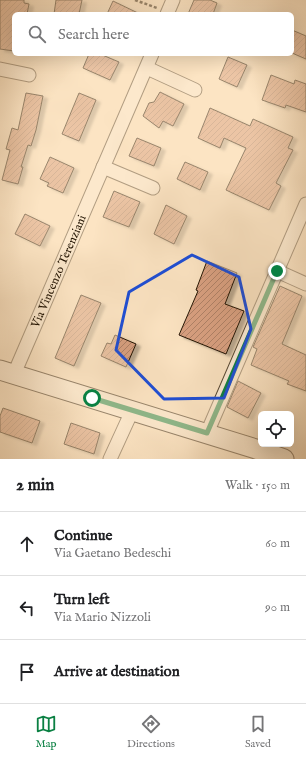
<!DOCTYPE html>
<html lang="en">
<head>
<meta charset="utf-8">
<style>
	body { margin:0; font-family:"IM FELL English",serif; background:#f6f6f6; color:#202124 }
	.controls { position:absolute; right:12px; bottom:12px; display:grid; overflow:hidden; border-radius:6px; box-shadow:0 4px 16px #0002 }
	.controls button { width:36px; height:36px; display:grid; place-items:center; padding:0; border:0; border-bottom:1px solid #e0e0e0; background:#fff; color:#202124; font:20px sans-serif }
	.stop { position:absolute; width:12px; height:12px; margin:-9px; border:3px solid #0b8043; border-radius:50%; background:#fff }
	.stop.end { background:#0b8043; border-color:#fff; box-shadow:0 1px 4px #0008 }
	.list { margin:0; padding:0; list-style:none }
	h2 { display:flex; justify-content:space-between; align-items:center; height:52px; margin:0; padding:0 16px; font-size:17px }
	h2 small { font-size:13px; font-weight:400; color:#757577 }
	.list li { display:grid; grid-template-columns:26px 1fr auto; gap:12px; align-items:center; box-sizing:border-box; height:64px; padding:0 16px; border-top:1px solid #e0e0e0 }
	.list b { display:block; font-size:15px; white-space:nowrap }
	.list p { margin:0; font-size:13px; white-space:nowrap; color:#757577 }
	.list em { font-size:13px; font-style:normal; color:#757577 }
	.icon { flex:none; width:22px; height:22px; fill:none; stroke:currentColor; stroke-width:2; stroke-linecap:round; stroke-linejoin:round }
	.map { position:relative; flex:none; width:306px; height:459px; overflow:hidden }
	.search { position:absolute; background:#fff; box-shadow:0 4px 16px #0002; left:12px; right:12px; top:12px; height:44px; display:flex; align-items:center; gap:10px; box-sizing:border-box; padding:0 14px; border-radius:6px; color:#757577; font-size:15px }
	.sheet { height:244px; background:#fff }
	nav { display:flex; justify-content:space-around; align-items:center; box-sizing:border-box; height:56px; border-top:1px solid #e0e0e0; background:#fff; font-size:11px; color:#757577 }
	nav a { display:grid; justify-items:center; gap:2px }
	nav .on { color:#0b8043 }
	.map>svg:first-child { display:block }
</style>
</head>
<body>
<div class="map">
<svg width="306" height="459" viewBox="0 0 306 459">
	<defs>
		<pattern id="building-hatch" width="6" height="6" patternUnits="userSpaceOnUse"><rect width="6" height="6" fill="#daa182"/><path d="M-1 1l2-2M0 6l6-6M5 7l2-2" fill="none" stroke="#b08268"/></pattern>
		<filter id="shadow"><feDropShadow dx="4.5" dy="2.5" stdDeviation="1" flood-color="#0004"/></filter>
	</defs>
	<rect width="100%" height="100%" fill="#fce4c3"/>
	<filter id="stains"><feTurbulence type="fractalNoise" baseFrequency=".005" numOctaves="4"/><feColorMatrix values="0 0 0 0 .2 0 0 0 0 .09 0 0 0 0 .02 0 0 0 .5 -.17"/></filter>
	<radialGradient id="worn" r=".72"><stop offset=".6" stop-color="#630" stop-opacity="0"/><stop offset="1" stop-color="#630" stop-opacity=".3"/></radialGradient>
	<g fill="url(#building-hatch)" stroke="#221403" filter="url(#shadow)">
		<path d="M0 0H24V3L29 4 27 14H14V51L0 49Z"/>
		<path d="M56 0H82L79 14H54Z"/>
		<path d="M194 0H210L217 3 213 14H188Z"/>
		<path d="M113 1 140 14H107Z"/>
		<path d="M292 30 306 36V59L292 53Z"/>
		<path d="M89 54H100L119 62 110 80 83 68Z"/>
		<path d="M228 57 247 65 237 87 219 79Z"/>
		<path d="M271 75 294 84 295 80 306 84V112L286 105 285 108 262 100Z"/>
		<path d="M160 92 184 104 173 126 163 121 159 128 143 116 149 103 154 102Z"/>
		<path d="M26 93 43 96 36 130 31 146 28 145 21 167H23L18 184 2 180 10 150 6 149 12 128 18 130Z"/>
		<path d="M79 93 96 100 79 141 62 134Z"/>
		<path d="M210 108 250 126 253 119 293 137 288 148 293 150 276 183 281 186 269 210 226 190 246 148 224 138 220 148 198 138Z"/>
		<path d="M137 138 161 148 154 166 129 156Z"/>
		<path d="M50 157 74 168 63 193 47 186 49 183 40 179Z"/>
		<path d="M185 162 208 172 200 190 177 179Z"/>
		<path d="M114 191 140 202 129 227 103 217Z"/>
		<path d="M166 205 187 216 174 244 154 234Z"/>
		<path d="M25 214 50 226 40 246 15 234Z"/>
		<path d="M207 261 237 273 225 304 244 311 226 354 179 335 198 291 196 290Z"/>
		<path d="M280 286 302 296 282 344 306 355V391L287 384 289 381 251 365 257 349 253 347Z"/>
		<path d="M81 295 101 303 74 366 55 358Z"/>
		<path d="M115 335 136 344 126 367 101 356 107 343 111 344Z"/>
		<path d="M238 381 261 393 248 418 227 407Z"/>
		<path d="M3 408 40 421 32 443 0 432V416Z"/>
		<path d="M71 423 100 433 94 454 64 444Z"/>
	</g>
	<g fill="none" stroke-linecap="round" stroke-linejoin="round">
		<defs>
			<g id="street">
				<path d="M167 14 173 0"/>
				<path d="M147 68 195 90"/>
				<path d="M0 69 29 75"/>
				<path d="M103 167 153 188"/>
				<path d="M277 271 306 284"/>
				<path id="s1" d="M14 374 152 54"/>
				<path d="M207 433 306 204"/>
				<path d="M110 459 132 411"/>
			</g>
			<path id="secondary" d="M0 370 256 449 284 459"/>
		</defs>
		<use href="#street" stroke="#584833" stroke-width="15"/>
		<use href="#secondary" stroke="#221403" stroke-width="21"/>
		<path stroke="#221403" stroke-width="2.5" stroke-dasharray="3 2" stroke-linecap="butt" d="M135 0 157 8"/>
		<use href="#street" stroke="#fdedd8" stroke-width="13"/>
		<use href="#secondary" stroke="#fdedd8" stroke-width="19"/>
	</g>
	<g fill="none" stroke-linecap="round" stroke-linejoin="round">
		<path stroke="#0b8043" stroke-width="5" d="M92 398 207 433 277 271"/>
	</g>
	<path d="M0 0H306V459H0ZM192 255 239 277 251 329 224 398 164 399 116 350 129 292Z" fill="#fce4c3" fill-opacity=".55" fill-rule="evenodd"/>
	<path fill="none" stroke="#1d4ed8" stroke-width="3" stroke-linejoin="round" d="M192 255 239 277 251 329 224 398 164 399 116 350 129 292Z"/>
	<g text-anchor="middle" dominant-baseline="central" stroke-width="3" stroke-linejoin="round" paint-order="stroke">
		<g font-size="12" fill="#221403" stroke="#fdedd8">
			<text stroke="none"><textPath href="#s1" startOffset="112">Via Vincenzo Terenziani</textPath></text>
		</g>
	</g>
	<rect width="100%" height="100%" filter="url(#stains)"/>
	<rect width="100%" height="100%" fill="url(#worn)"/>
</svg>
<div class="controls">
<button><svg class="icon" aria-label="locate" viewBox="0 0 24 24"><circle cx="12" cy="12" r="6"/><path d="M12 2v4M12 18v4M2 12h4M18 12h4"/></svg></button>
</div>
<div class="stop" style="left:92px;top:398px"></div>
<div class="stop end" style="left:277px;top:271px"></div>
<div class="search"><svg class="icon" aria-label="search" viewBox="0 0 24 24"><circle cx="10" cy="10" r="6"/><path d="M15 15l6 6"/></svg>Search here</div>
</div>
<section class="sheet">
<h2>2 min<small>Walk · 150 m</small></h2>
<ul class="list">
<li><svg class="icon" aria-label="ahead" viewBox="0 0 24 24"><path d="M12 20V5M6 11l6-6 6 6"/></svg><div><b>Continue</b><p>Via Gaetano Bedeschi</p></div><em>60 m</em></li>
<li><svg class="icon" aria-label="left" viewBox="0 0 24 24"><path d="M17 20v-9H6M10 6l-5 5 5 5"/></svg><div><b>Turn left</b><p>Via Mario Nizzoli</p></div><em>90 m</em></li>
<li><svg class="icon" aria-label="arrive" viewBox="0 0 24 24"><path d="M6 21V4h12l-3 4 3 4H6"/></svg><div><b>Arrive at destination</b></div></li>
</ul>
</section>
<nav>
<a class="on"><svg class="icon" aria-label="map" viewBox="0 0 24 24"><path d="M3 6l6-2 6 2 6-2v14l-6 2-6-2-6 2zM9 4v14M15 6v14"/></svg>Map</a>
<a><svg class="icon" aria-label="directions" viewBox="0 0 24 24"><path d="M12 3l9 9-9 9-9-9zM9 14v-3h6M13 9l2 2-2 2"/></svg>Directions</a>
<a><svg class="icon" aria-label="saved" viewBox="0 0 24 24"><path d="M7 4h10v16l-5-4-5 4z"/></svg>Saved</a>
</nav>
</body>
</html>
